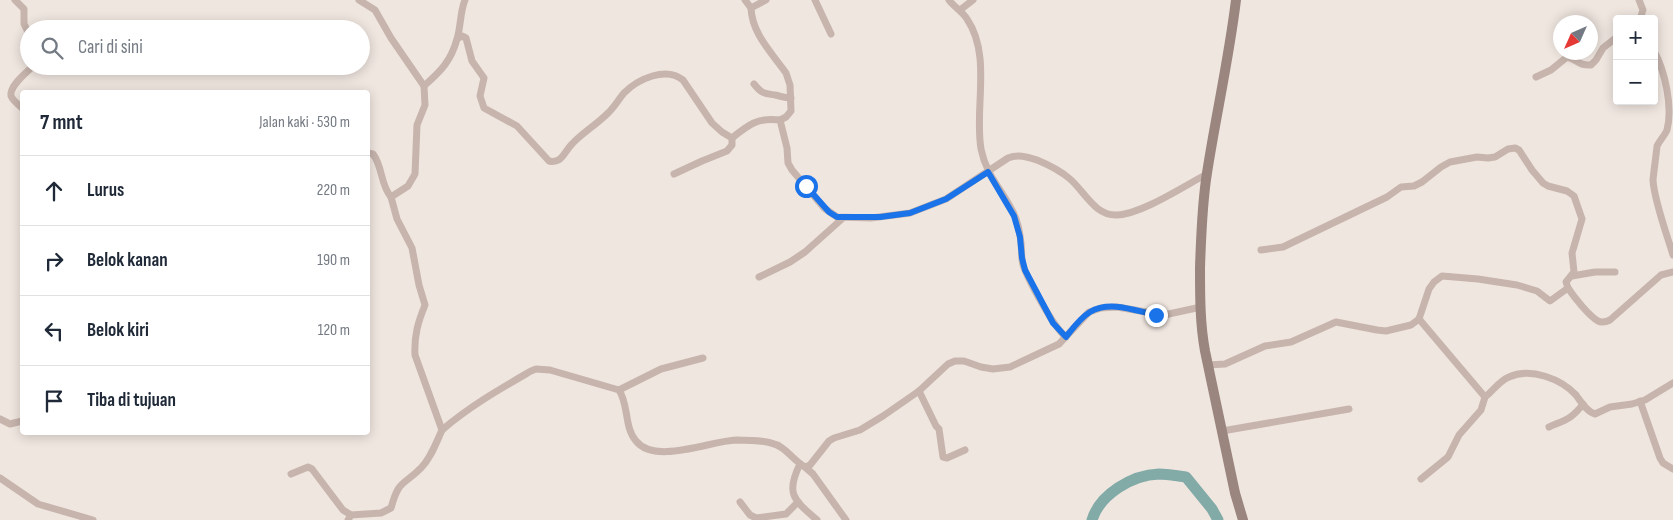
<!DOCTYPE html>
<html lang="id">
<head>
<meta charset="utf-8">
<style>
	body { margin:0; font-family:"Sofia Sans Condensed",sans-serif; background:#f2f2f3; color:#1f2937 }
	.controls { position:absolute; right:15px; top:15px; display:grid; overflow:hidden; border-radius:5px; box-shadow:0 2px 12px #0003 }
	.controls button { width:45px; height:45px; display:grid; place-items:center; padding:0; border:0; border-bottom:1px solid #e0e1e3; background:#fff; color:#1f2937; font:25px sans-serif }
	.compass { position:absolute; left:1553px; top:15px; width:45px; height:45px; border-radius:50%; background:#fff; box-shadow:0 2px 12px #0003; rotate:225deg }
	.stop { position:absolute; width:15px; height:15px; margin:-11px; border:4px solid #1a73e8; border-radius:50%; background:#fff }
	.stop.end { background:#1a73e8; border-color:#fff; box-shadow:0 1px 5px #0008 }
	.list { margin:0; padding:0; list-style:none }
	h2 { display:flex; justify-content:space-between; align-items:center; height:65px; margin:0; padding:0 20px; font-size:21px }
	h2 small { font-size:16px; font-weight:400; color:#747a83 }
	.list li { display:grid; grid-template-columns:32px 1fr auto; gap:15px; align-items:center; box-sizing:border-box; height:70px; padding:0 20px; border-top:1px solid #e0e1e3 }
	.list b { display:block; font-size:19px; white-space:nowrap }
	.list em { font-size:16px; font-style:normal; color:#747a83 }
	.icon { flex:none; width:28px; height:28px; fill:none; stroke:currentColor; stroke-width:2; stroke-linecap:round; stroke-linejoin:round }
	.map { position:relative; flex:none; width:1673px; height:520px; overflow:hidden }
	.search { position:absolute; background:#fff; box-shadow:0 2px 12px #0003; left:20px; top:20px; width:350px; height:55px; display:flex; align-items:center; gap:12px; box-sizing:border-box; padding:0 18px; border-radius:28px; color:#747a83; font-size:19px }
	.panel { position:absolute; background:#fff; box-shadow:0 2px 12px #0003; left:20px; top:90px; width:350px; height:345px; border-radius:5px }
	.map>svg:first-child { display:block }
</style>
</head>
<body>
<div class="map">
<svg width="1673" height="520" viewBox="0 0 1673 520">
	<rect width="100%" height="100%" fill="#f0e6e0"/>
	<g fill="none" stroke-linecap="round" stroke-linejoin="round">
		<path stroke="#82aaa6" stroke-width="11" d="M1092 520C1100 494 1132 475 1159 474 1168 474 1177 476 1186 477L1212 509 1218 520"/>
		<g stroke="#c7b5ad" stroke-width="7">
			<path d="M15 0 24 9V24L29 34"/>
			<path d="M359 0 375 10 391 38 424 86"/>
			<path d="M745 0 751 8"/>
			<path d="M766 0 751 8C752 34 772 53 786 73L790 85 791 111 786 117 780 120"/>
			<path d="M815 0 831 34"/>
			<path d="M949 0C954 7 962 11 967 19 992 56 974 108 981 149 986 175 1001 188 1012 210 1017 219 1020 233 1021 243 1022 250 1021 258 1023 265 1028 280 1054 328 1066 337"/>
			<path d="M1639 0 1643 10 1640 19"/>
			<path d="M960 10 973 0"/>
			<path d="M458 38 462 36 466 38 472 61 484 78 480 96 484 108 517 126 549 161C562 164 564 152 572 144 582 133 596 125 607 114 614 108 618 100 624 93 638 79 666 66 683 80L712 123 722 132 732 138C748 125 758 117 780 120L787 148 788 163 792 170 824 208 837 217 871 218 910 213 946 199 1008 158C1019 154 1027 157 1037 160 1049 165 1061 171 1070 179 1085 192 1095 216 1117 215 1142 214 1184 186 1207 174"/>
			<path d="M1654 51C1665 71 1673 107 1667 130 1665 135 1660 140 1657 146 1657 148 1653 178 1653 180 1654 200 1667 235 1673 255"/>
			<path d="M1536 77 1551 70 1567 57C1577 59 1578 66 1591 65L1596 60 1603 48 1617 37"/>
			<path d="M754 84C762 94 764 93 775 95 781 96 783 98 791 98"/>
			<path d="M22 108C19 105 13 101 11 96 9 86 26 73 33 66"/>
			<path d="M368 153 373 154C383 167 380 184 391 197"/>
			<path d="M674 174 702 161 727 151 732 145V138"/>
			<path d="M1261 250 1283 247 1387 197 1401 187 1414 186 1422 182 1441 167 1450 162 1477 157 1488 158 1495 157 1508 149 1515 148 1519 150 1532 170 1543 183 1548 186 1567 191 1574 196 1582 219 1572 253 1574 272 1566 282 1568 288"/>
			<path d="M1572 276 1595 272H1615"/>
			<path d="M759 277 790 262 805 252 843 218"/>
			<path d="M1419 319 1485 397C1493 391 1499 381 1509 377 1531 367 1561 379 1576 395 1581 402 1587 412 1595 414L1610 407 1632 404 1645 400 1673 383"/>
			<path d="M1208 365 1225 364 1265 346 1291 342 1336 322 1377 330 1386 331 1411 325 1419 319 1429 289 1434 282 1442 276 1478 279 1517 285 1537 291 1550 301 1568 288C1574 297 1589 316 1598 321 1602 323 1606 322 1610 320L1661 275 1673 272"/>
			<path d="M619 390 661 369 703 358"/>
			<path d="M919 391 936 426 939 429 943 457 947 458 965 450"/>
			<path d="M1640 401 1660 458 1663 463 1673 469"/>
			<path d="M0 419 10 424 22 421"/>
			<path d="M1549 427C1565 420 1572 419 1583 404"/>
			<path d="M442 430C470 406 500 389 531 371L536 369 550 370 619 390C629 405 624 427 636 441 655 465 710 441 736 440 747 440 760 440 771 443 786 446 792 460 805 467L810 465 829 441 834 438 860 430 883 416 919 391 948 364 955 361H964L981 367 993 369 1010 367 1059 344 1089 312 1101 308 1117 307 1164 315 1201 307"/>
			<path d="M1222 431 1349 409"/>
			<path d="M800 464C785 494 794 500 817 520"/>
			<path d="M805 467 813 474 846 520"/>
			<path d="M291 474 308 467 312 469 343 510 351 515"/>
			<path d="M0 478 38 504 93 520"/>
			<path d="M1421 479 1448 457 1459 435 1481 410 1485 397"/>
			<path d="M740 502 750 515 756 518 786 514 798 502"/>
			<path d="M348 520 351 515 381 513 391 508C399 479 403 486 421 468 431 458 436 443 442 430L415 355C414 336 418 322 425 305L419 285 412 248 397 219 391 197 408 186 415 174 417 125 425 105 424 86C441 71 451 61 457 39 461 26 460 12 465 0"/>
		</g>
		<path stroke="#9a857f" stroke-width="10" d="M1236 0C1229 58 1216 115 1207 173 1202 204 1201 236 1200 268 1200 296 1200 324 1205 351L1235 493 1243 520"/>
	</g>
	<g fill="none" stroke-linecap="round" stroke-linejoin="round">
		<path stroke="#1a73e8" stroke-width="6" d="M806 186 829 212 837 217H880L910 213 946 199 988 172 1014 216 1020 237 1022 258 1025 270 1053 323 1066 337C1073 328 1080 318 1090 312 1110 300 1136 311 1156 315"/>
	</g>
</svg>
<div class="controls">
<button>+</button>
<button>−</button>
</div>
<svg class="compass" viewBox="-18 -18 36 36"><path d="M0-13l5 13h-10z" fill="#e53935"/><path d="M0 13l5-13h-10z" fill="#747a83"/></svg>
<div class="stop" style="left:806px;top:186px"></div>
<div class="stop end" style="left:1156px;top:315px"></div>
<div class="search"><svg class="icon" aria-label="search" viewBox="0 0 24 24"><circle cx="10" cy="10" r="6"/><path d="M15 15l6 6"/></svg>Cari di sini</div>
<section class="panel">
<h2>7 mnt<small>Jalan kaki · 530 m</small></h2>
<ul class="list">
<li><svg class="icon" aria-label="ahead" viewBox="0 0 24 24"><path d="M12 20V5M6 11l6-6 6 6"/></svg><div><b>Lurus</b></div><em>220 m</em></li>
<li><svg class="icon" aria-label="right" viewBox="0 0 24 24"><path d="M7 20v-9h11M14 6l5 5-5 5"/></svg><div><b>Belok kanan</b></div><em>190 m</em></li>
<li><svg class="icon" aria-label="left" viewBox="0 0 24 24"><path d="M17 20v-9H6M10 6l-5 5 5 5"/></svg><div><b>Belok kiri</b></div><em>120 m</em></li>
<li><svg class="icon" aria-label="arrive" viewBox="0 0 24 24"><path d="M6 21V4h12l-3 4 3 4H6"/></svg><div><b>Tiba di tujuan</b></div></li>
</ul>
</section>
</div>
</body>
</html>
